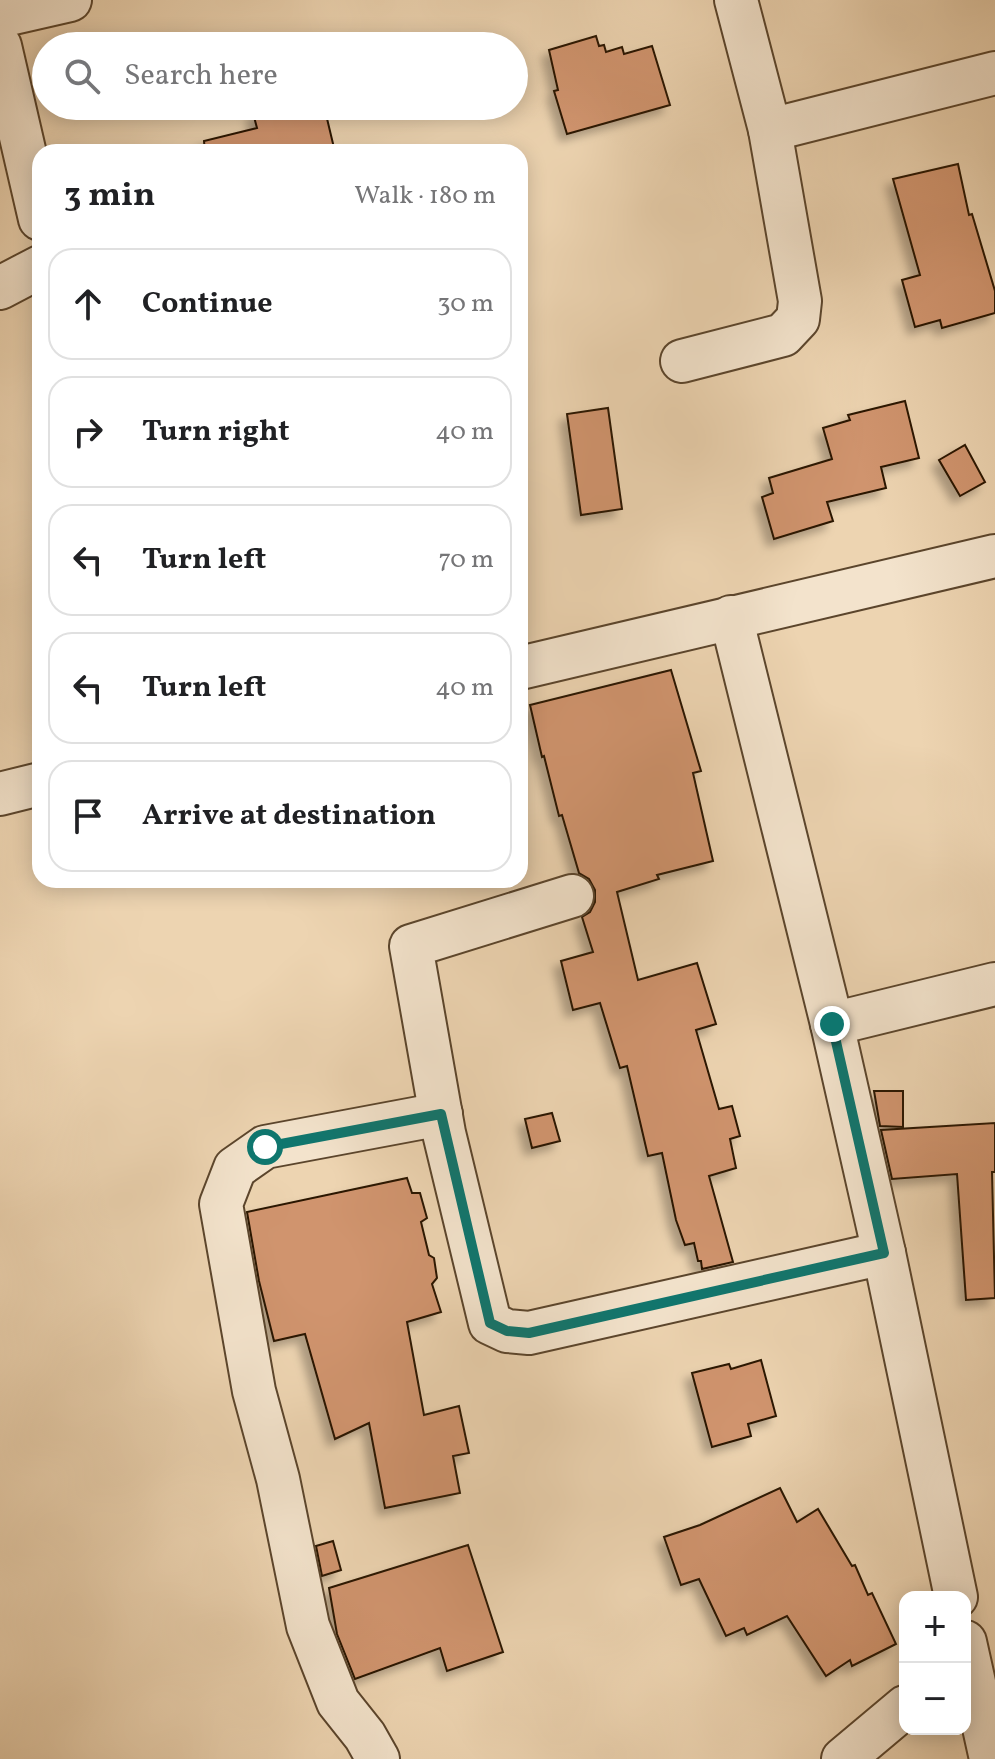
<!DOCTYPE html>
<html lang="en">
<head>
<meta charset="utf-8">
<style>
	body { margin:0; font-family:Vollkorn,serif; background:#f6f6f6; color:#202124 }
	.controls { position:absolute; right:24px; bottom:24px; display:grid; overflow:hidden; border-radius:16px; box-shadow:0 4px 20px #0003 }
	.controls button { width:72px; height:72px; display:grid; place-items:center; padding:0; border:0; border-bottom:2px solid #e0e0e0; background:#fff; color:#202124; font:40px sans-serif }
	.stop { position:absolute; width:24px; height:24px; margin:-18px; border:6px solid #0f766e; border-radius:50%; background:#fff }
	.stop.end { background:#0f766e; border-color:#fff; box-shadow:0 2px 8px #0008 }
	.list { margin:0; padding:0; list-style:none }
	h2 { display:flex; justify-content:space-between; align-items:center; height:104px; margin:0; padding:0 32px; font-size:34px }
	h2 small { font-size:26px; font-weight:400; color:#757577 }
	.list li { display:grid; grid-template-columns:52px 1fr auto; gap:24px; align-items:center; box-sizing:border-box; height:112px; margin:0 16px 16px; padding:0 16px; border:2px solid #e0e0e0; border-radius:24px }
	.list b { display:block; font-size:30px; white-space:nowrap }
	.list em { font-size:26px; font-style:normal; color:#757577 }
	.icon { flex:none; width:44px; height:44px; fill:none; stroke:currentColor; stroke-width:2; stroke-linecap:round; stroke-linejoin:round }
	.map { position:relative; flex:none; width:995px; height:1759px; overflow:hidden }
	.search { position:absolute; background:#fff; box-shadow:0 4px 20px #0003; left:32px; top:32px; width:496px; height:88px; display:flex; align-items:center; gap:20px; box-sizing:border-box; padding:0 28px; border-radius:44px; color:#757577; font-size:30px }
	.panel { position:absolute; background:#fff; box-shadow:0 4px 20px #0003; left:32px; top:144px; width:496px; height:744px; border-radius:24px }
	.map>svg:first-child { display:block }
</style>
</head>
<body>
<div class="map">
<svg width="995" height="1759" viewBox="0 0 995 1759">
	<defs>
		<filter id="shadow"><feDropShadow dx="-7" dy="7" stdDeviation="4" flood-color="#0004"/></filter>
	</defs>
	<rect width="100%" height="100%" fill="#edd4b1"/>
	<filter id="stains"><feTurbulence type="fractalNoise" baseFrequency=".0025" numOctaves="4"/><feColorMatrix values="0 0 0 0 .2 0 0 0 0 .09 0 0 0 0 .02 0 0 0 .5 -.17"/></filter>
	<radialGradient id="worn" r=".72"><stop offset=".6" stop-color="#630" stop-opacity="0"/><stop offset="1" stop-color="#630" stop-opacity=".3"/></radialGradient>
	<g fill="#d0946e" stroke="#2a1500" stroke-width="2" filter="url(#shadow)">
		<path d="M596 36 599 46 604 45 606 52 622 47 624 54 652 46 670 105 567 134 554 91 558 90 549 50Z"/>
		<path d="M281 106H324L335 152H205L204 141 257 128 253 113Z"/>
		<path d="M958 164 969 215 972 214 995 291V313L942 328 940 320 915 327 902 280 920 275 893 179Z"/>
		<path d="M905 401 919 458 881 467 886 488 827 502 833 521 774 539 762 497 773 493 769 478 832 459 823 428 850 420 848 415Z"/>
		<path d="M608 408 622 509 581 515 567 414Z"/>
		<path d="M965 445 985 482 960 496 939 460Z"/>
		<path d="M671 670 701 771 693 773 713 861 657 875 659 879 617 892 638 980 697 963 716 1024 696 1030 719 1109 732 1106 740 1136 730 1139 736 1168 709 1176 733 1262 702 1269 701 1261H698L694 1243 685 1245 676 1220 662 1153 648 1156 627 1066 620 1068 600 1003 573 1010 561 961 593 952 582 917 590 912 595 902V890L589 879 579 873 562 815 559 816 544 756 542 757 530 705Z"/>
		<path d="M874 1091H903V1127L880 1126Z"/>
		<path d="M552 1113 560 1141 532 1148 525 1119Z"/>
		<path d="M995 1123V1172H992L995 1298 966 1300 957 1174 892 1179 881 1130Z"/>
		<path d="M407 1178 412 1193H420L427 1218 421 1222 429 1255 434 1258 437 1278 432 1284 441 1312 407 1322 424 1415 459 1406 469 1453 453 1456 460 1493 385 1508 369 1423 335 1439 305 1334 274 1341 259 1281 247 1212Z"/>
		<path d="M761 1360 776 1416 748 1424 751 1436 712 1447 692 1373 729 1364 731 1369Z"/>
		<path d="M780 1488 797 1522 818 1509 852 1566 855 1565 868 1595 872 1593 896 1644 852 1666 850 1660 826 1676 787 1616 747 1635 744 1628 726 1636 699 1579 681 1585 664 1537 700 1525Z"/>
		<path d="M333 1541 341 1570 322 1576 316 1546Z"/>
		<path d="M468 1545 503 1652 447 1671 440 1648 355 1679 337 1634 329 1588Z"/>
	</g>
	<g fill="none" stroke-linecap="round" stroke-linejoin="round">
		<defs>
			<g id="minor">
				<path d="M0 16 70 0"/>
				<path d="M0 46 40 219"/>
				<path d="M770 130 995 73"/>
				<path d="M0 288 40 267"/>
				<path d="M682 361 783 335 798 319 800 301 770 130 736 0"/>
				<path d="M731 617 832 1024 884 1253 956 1597"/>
				<path d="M520 668 995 556"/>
				<path d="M0 794 40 784"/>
				<path d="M572 896 411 946 444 1133 490 1323 507 1331 529 1333 884 1253"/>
				<path d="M832 1024 995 984"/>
				<path d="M965 1642 991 1759"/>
				<path d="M378 1759 365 1736 338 1702 308 1626 278 1479 254 1391 221 1204 235 1168 265 1147 441 1114"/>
				<path d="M843 1759 905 1707"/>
			</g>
		</defs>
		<use href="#minor" stroke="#5b452c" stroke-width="46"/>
		<use href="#minor" stroke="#f3e3cc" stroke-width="42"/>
	</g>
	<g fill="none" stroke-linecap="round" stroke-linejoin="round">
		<path stroke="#0f766e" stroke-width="10" d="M265 1147 441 1114 490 1323 507 1331 529 1333 884 1253 832 1024"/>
	</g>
	<rect width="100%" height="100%" filter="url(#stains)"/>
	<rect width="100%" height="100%" fill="url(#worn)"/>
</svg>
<div class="controls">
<button>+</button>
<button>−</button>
</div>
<div class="stop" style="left:265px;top:1147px"></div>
<div class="stop end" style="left:832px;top:1024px"></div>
<div class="search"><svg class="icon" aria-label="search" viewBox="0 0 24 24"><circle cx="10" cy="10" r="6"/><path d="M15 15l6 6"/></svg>Search here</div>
<section class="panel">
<h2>3 min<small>Walk · 180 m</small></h2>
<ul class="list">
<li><svg class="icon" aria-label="ahead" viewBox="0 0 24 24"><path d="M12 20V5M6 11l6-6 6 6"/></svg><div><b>Continue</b></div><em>30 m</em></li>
<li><svg class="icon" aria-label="right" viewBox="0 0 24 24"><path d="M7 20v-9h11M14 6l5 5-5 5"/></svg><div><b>Turn right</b></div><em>40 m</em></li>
<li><svg class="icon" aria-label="left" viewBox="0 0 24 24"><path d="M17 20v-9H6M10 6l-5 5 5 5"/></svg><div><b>Turn left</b></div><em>70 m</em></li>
<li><svg class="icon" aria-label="left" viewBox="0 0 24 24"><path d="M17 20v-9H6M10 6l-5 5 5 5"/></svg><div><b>Turn left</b></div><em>40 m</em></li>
<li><svg class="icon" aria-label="arrive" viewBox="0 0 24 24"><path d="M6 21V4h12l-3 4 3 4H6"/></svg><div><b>Arrive at destination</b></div></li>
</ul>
</section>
</div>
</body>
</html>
